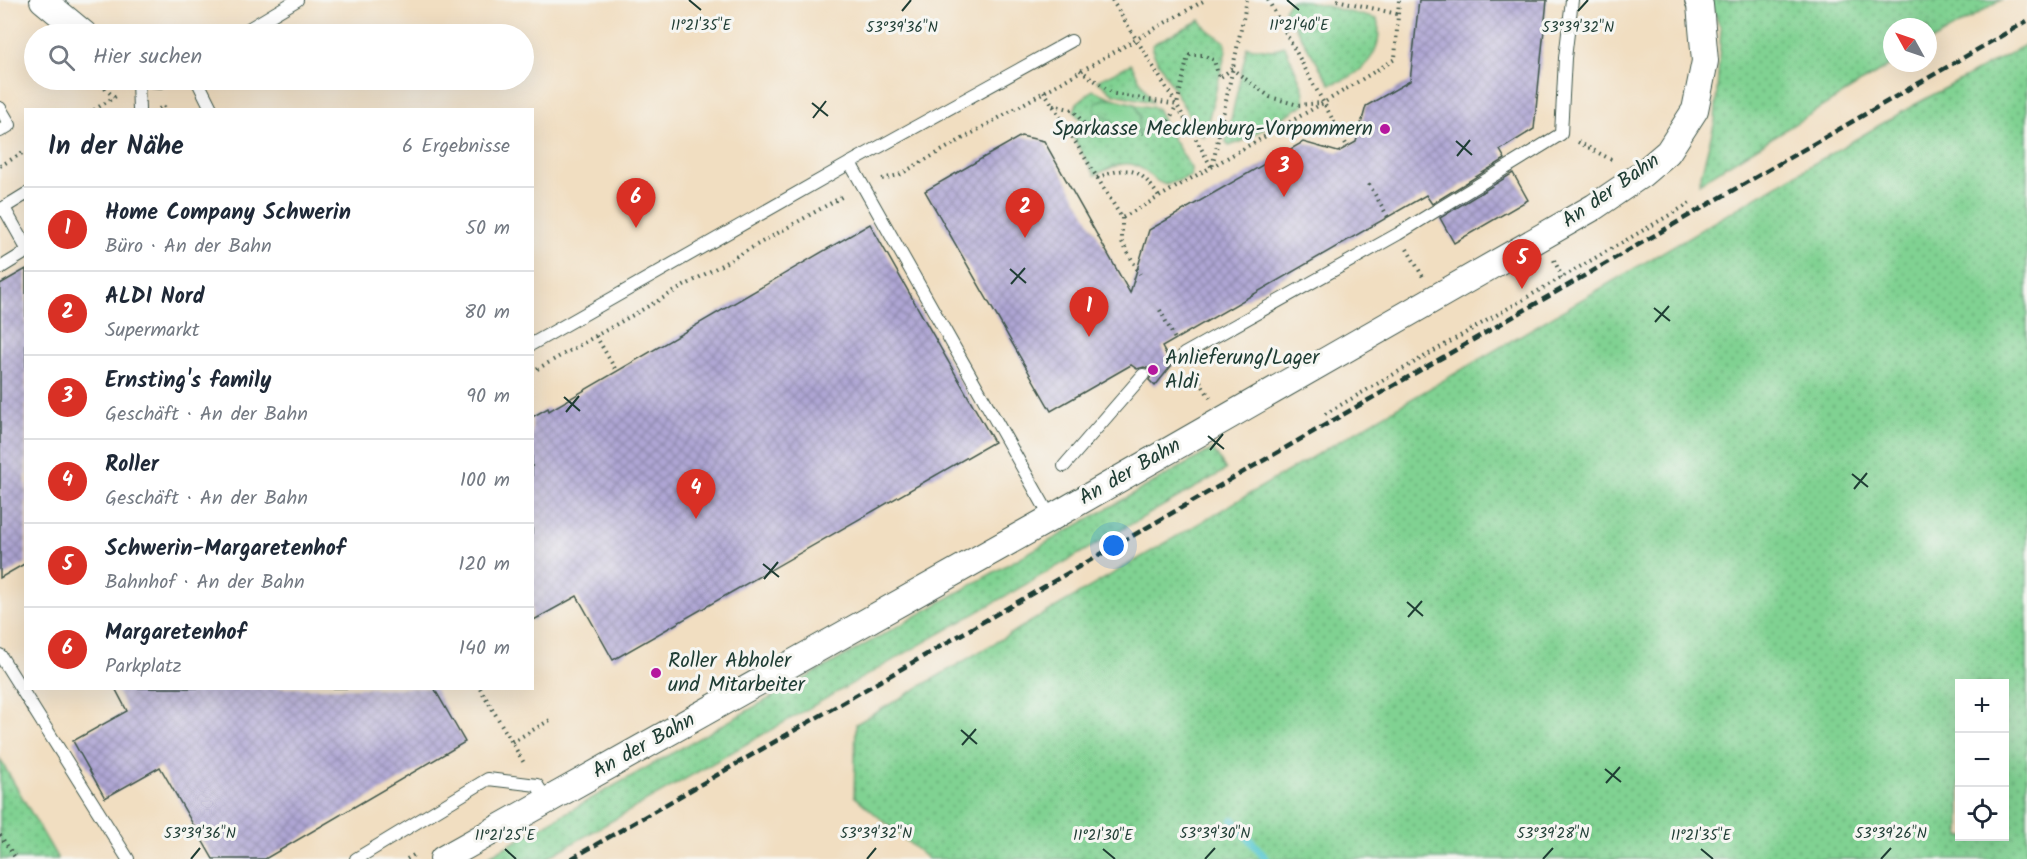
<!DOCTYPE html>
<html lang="de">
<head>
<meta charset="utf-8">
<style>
	body { margin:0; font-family:Kalam,sans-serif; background:#f6f6f7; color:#1f2937 }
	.controls { position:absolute; right:18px; bottom:18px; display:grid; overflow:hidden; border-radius:0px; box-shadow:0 6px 24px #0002 }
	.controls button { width:54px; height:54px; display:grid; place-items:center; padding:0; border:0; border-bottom:2px solid #e0e1e3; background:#fff; color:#1f2937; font:30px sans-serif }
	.compass { position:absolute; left:1883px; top:18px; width:54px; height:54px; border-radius:50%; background:#fff; box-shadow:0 6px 24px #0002; rotate:310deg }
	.you { position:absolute; left:1114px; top:546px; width:21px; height:21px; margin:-15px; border:4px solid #fff; border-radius:50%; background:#1a73e8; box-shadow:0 0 0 9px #1a73e833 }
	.badge { display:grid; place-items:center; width:39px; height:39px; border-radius:50%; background:#d93025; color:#fff; font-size:20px; font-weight:700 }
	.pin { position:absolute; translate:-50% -50px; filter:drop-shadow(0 2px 3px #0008) }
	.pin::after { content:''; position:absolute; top:32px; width:21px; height:18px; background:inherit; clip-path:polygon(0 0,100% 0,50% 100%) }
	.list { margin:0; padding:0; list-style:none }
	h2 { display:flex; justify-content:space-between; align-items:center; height:78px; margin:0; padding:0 24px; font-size:26px }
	h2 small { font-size:20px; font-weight:400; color:#747a83 }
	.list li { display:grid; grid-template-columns:39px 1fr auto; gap:18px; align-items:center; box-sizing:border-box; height:84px; padding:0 24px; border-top:2px solid #e0e1e3 }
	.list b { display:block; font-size:22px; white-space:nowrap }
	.list p { margin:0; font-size:20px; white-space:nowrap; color:#747a83 }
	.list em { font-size:20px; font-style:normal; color:#747a83 }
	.icon { flex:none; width:33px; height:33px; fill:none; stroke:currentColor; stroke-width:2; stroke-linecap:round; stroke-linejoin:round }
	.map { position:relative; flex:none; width:2027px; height:859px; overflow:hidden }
	.search { position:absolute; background:#fff; box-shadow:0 6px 24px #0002; left:24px; top:24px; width:510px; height:66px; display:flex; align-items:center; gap:15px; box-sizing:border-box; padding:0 21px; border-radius:33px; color:#747a83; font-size:22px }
	.panel { position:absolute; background:#fff; box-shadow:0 6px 24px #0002; left:24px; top:108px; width:510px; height:582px; border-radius:0px }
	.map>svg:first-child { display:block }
</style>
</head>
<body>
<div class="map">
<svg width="2027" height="859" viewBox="0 0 2027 859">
	<defs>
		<pattern id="grass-dots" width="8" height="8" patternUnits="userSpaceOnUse" patternTransform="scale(1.5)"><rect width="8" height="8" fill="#80d292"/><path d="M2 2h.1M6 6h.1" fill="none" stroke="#68ac78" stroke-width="1.8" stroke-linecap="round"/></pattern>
		<pattern id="park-tufts" width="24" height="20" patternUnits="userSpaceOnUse" patternTransform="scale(1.5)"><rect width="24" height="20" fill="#80d292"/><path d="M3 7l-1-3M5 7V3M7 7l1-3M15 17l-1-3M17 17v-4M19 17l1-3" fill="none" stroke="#68ac78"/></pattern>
		<pattern id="building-cross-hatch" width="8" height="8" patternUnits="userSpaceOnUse" patternTransform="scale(1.5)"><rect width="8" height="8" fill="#afa6d4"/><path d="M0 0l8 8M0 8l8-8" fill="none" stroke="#8e88ad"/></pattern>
	</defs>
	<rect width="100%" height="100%" fill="#f6f6f2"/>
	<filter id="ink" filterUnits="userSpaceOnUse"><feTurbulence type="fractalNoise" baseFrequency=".0167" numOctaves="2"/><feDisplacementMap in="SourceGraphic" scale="12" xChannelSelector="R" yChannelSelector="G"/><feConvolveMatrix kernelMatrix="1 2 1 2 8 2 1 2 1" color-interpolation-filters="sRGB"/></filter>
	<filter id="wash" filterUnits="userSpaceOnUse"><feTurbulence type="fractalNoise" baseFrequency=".008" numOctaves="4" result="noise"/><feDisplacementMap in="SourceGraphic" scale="24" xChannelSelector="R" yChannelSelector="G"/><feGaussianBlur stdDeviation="1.35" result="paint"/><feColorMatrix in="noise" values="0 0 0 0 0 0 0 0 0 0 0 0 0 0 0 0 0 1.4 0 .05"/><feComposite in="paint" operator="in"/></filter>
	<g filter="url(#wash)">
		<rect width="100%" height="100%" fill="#f1dec1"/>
		<g fill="url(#grass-dots)" stroke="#508863" stroke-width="1.5" fill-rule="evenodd">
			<path d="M1291 0 1307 1 1377 19C1386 52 1360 78 1330 84L1284 9Z"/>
			<path d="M1709 0H2001L1928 43V27H1892L1893 63 1699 183 1715 121 1721 29Z"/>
			<path d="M1200 20 1207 29 1225 42 1226 51 1204 137 1196 132 1186 110 1153 53V44Z"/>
			<path d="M2027 44V859H928L854 796 856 724 1914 105ZM1960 684H2004V836H1960Z"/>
			<path d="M1285 46 1303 88 1305 104 1243 141 1229 146 1226 142 1247 47 1272 50Z"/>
			<path d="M1131 64 1152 102 1114 94 1097 81Z"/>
			<path d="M1093 90 1124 103 1157 108 1164 123C1153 127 1141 132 1131 132 1112 133 1083 129 1074 111L1077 103Z"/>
			<path d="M1165 126 1191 168V176L1166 185C1157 182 1153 179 1147 173 1129 156 1114 166 1095 175L1072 136 1127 134Z"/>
			<path d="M1213 449 1226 470 545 859H484Z"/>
			<path d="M0 759 58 859H0Z"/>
		</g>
		<path fill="url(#park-tufts)" stroke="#508863" stroke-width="1.5" d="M1111 98 1135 104 1140 116 1138 131H1116L1112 120 1095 114V104L1102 100Z"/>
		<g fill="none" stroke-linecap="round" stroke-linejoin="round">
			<path stroke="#5dcad1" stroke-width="8" d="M1233 820 1266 859"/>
		</g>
		<g id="blocks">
			<g fill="url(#building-cross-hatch)">
				<path d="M1419 0H1547L1534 129 1500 150 1505 159 1432 204 1426 195 1162 347 1172 365 1155 386 1149 380 1151 376 1149 369 1144 367 1137 369 1131 365 1051 411 925 191 1021 136 1044 141 1130 293 1149 230 1303 142 1338 152 1356 142 1366 106 1410 81Z"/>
				<path d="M1513 173 1528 200 1454 243 1440 218Z"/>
				<path d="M870 224 994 442 613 660 577 596 532 621V417L548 408 549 411Z"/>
				<path d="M26 269V563L0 578V284Z"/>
				<path d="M115 688H434L465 742 265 859H213L160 767 105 798 73 741 127 711Z"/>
			</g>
		</g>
	</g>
	<g filter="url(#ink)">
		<use href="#blocks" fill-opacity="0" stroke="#3e5549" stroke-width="1.5"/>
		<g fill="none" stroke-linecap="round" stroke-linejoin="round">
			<defs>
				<g id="service">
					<path d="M240 34 297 0"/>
					<path d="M138 80 139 110"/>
					<path d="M140 80 161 82 165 80"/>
					<path d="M197 80 212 110"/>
					<path d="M0 108 10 125 0 131"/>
					<path d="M850 163 1051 518"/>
					<path d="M4 208 26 247"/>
					<path d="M0 210 26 194"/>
					<path d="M0 268 26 252"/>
					<path d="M532 344 850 163 1071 41"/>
					<path d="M1184 354 1398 234 1561 134 1565 58 1572 0"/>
					<path d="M1064 466 1143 375"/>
					<path d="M0 655 128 859"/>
					<path d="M356 859 488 779 537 785 547 801"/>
				</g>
				<g id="minor">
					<path d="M43 0 84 34"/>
					<path d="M443 859 1051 518 1594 207 1641 175 1668 152 1695 110 1705 61 1700 5 1698 0"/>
				</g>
			</defs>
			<use href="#service" stroke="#3e5549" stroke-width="14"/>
			<use href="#minor" stroke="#3e5549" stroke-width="28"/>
			<g stroke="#3e5549" stroke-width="4" stroke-dasharray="1.5 4.5" stroke-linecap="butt">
				<path d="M1112 0 1177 105 1212 168 1247 0"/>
				<path d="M1268 0 1347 146"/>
				<path d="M1337 0 1397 14"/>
				<path d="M207 34 222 26"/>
				<path d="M1080 70 1114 94 1177 105 1187 60 1190 55H1204L1214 60 1219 78 1232 69 1270 97 1298 105 1321 103"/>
				<path d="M96 80 114 97"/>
				<path d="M1044 91 1122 218 1325 102 1395 59 1399 0"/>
				<path d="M1053 105 1073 110 1094 136C1110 135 1151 135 1164 126 1169 122 1173 112 1176 106"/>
				<path d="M159 109 164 106 166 110"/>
				<path d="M94 110 119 94"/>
				<path d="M1578 142 1614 161"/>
				<path d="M0 166 26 151"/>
				<path d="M1097 178C1128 165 1140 167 1159 197"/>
				<path d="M882 179 899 175 1205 0"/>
				<path d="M1369 184 1388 217"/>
				<path d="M1122 218V242L1140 274"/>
				<path d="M1407 249 1423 277"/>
				<path d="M1554 260 1563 279"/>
				<path d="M1160 310 1175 339"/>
				<path d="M596 336 617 372"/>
				<path d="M1194 371 1210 398"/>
				<path d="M532 372 845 195"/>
				<path d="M1325 414 1692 202"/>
				<path d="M480 688 524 763"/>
				<path d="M512 742 552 719"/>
				<path d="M0 835 16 859"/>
				<path d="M407 859 417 853"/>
			</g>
			<use href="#service" stroke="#fff" stroke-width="12"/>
			<use href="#minor" stroke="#fff" stroke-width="26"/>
			<path stroke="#1f3d34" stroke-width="4.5" stroke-dasharray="9 4.5" stroke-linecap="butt" d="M571 859 2027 21"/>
		</g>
	</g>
	<path fill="none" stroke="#1f3d34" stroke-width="2" d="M689 0 701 10M1287 0 1299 10M902 11 911 0M1578 11 1588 0M812 103 828 116M813 118 826 101M1456 141 1472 155M1457 156 1470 140M1010 269 1026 283M1011 284 1025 268M1654 308 1670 321M1655 322 1669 306M564 397 580 411M566 412 579 396M1208 436 1224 449M1210 450 1223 434M1852 474 1868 487M1854 489 1867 473M763 564 779 577M764 579 778 562M1407 602 1423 616M1408 617 1422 601M961 730 977 744M962 745 976 729M1605 769 1621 782M1606 783 1620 767M505 849 516 859M1103 849 1115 859M1701 849 1713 859M191 859 200 848M867 859 876 848M1205 859 1215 848M1543 859 1553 848M1881 859 1891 848"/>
	<g fill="#b5179e" stroke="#f6f6f2" stroke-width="2">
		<circle cx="1385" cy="129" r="6"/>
		<circle cx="1153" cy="370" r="6"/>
		<circle cx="656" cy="673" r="6"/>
	</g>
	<g text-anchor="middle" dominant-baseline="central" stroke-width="6" stroke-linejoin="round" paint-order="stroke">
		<g font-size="21" fill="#1f3d34" stroke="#f6f6f2" text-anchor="start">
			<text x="1373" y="129" text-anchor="end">Sparkasse Mecklenburg-Vorpommern</text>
			<text x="1165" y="358">Anlieferung/Lager<tspan x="1165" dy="24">Aldi</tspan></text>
			<text x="668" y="661">Roller Abholer<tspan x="668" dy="24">und Mitarbeiter</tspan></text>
		</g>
		<g font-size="21" fill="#1f3d34" stroke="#f6f6f2">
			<text transform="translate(1611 191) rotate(-35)">An der Bahn</text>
			<text transform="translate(1130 472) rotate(-30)">An der Bahn</text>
			<text transform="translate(644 746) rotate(-29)">An der Bahn</text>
		</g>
	</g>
	<g font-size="15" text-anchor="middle" fill="#1f3d34" stroke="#f6f6f2" stroke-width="6" stroke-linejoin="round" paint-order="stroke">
		<text x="701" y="30">11°21'35"E</text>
		<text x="1299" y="30">11°21'40"E</text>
		<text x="902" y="32">53°39'36"N</text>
		<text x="1578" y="32">53°39'32"N</text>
		<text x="200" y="838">53°39'36"N</text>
		<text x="876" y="838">53°39'32"N</text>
		<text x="1215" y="838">53°39'30"N</text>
		<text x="1553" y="838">53°39'28"N</text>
		<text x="1891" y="838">53°39'26"N</text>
		<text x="505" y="840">11°21'25"E</text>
		<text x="1103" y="840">11°21'30"E</text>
		<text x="1701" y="840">11°21'35"E</text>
	</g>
</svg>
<div class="controls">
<button>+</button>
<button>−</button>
<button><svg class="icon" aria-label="locate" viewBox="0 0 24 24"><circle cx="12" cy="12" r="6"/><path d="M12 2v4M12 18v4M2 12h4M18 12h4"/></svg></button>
</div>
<svg class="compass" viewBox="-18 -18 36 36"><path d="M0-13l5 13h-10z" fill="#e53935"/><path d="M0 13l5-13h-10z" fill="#747a83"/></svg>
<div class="you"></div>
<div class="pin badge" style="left:1089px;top:337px">1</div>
<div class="pin badge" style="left:1025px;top:238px">2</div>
<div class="pin badge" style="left:1284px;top:197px">3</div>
<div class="pin badge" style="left:696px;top:519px">4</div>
<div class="pin badge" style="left:1522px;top:289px">5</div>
<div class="pin badge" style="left:636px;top:228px">6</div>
<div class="search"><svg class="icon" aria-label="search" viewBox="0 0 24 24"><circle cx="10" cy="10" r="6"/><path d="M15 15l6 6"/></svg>Hier suchen</div>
<section class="panel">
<h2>In der Nähe<small>6 Ergebnisse</small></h2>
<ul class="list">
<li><span class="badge">1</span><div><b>Home Company Schwerin</b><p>Büro · An der Bahn</p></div><em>50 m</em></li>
<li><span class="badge">2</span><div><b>ALDI Nord</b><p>Supermarkt</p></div><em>80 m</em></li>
<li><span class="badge">3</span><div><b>Ernsting's family</b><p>Geschäft · An der Bahn</p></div><em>90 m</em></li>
<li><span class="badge">4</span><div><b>Roller</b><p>Geschäft · An der Bahn</p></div><em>100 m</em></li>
<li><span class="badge">5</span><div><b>Schwerin-Margaretenhof</b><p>Bahnhof · An der Bahn</p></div><em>120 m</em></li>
<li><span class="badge">6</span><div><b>Margaretenhof</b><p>Parkplatz</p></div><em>140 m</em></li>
</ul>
</section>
</div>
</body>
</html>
